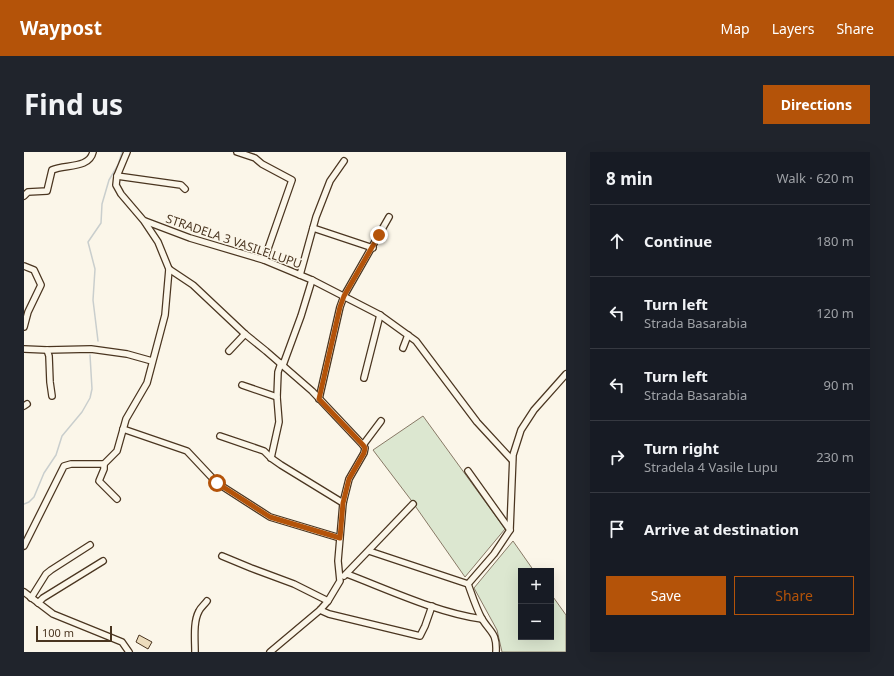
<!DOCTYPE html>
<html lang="en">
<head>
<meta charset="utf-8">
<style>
	body { margin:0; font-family:"Noto Sans",sans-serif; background:#20242c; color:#f1f3f6 }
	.controls { position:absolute; right:12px; bottom:12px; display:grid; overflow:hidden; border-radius:0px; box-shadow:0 4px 16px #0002 }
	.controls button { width:36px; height:36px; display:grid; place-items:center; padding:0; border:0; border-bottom:1px solid #363941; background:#171b24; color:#f1f3f6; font:20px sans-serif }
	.scale { position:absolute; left:12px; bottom:10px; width:76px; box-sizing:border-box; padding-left:4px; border:2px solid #4a3520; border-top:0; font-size:11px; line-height:14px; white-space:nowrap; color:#4a3520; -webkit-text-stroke:3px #fbf6e9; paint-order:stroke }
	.stop { position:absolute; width:12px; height:12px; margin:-9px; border:3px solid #b45309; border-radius:50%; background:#fff }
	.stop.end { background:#b45309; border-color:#fff; box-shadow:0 1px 4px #0008 }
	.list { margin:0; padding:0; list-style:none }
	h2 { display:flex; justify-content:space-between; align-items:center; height:52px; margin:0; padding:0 16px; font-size:17px }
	h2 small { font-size:13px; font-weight:400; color:#9ea1a6 }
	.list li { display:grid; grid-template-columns:26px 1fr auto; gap:12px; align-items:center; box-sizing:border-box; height:72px; padding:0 16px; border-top:1px solid #363941 }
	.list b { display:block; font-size:15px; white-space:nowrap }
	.list p { margin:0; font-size:13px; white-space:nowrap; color:#9ea1a6 }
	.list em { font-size:13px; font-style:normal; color:#9ea1a6 }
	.actions { display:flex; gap:8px; padding:12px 16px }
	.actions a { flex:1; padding:9px 0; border:1px solid #b45309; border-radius:0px; text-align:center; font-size:14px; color:#b45309 }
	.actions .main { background:#b45309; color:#fff }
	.icon { flex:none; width:22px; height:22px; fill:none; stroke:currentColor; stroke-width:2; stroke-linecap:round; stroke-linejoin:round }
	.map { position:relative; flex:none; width:542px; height:500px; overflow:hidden; border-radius:0px }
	header { display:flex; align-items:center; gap:24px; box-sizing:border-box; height:56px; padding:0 20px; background:#b45309; color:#fff }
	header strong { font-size:19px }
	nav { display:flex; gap:22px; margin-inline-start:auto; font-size:14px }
	.intro { display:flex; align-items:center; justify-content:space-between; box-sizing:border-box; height:96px; padding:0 24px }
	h1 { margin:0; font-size:28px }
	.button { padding:10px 18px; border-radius:0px; background:#b45309; color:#fff; font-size:14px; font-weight:700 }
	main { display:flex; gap:24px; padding:0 24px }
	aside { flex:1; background:#171b24; border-radius:0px; box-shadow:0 4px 16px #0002 }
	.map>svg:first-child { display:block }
</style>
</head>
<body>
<header>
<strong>Waypost</strong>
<nav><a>Map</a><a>Layers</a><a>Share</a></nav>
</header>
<div class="intro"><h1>Find us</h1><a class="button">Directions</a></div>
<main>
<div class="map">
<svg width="542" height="500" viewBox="0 0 542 500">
	<rect width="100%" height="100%" fill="#fbf6e9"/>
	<g fill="#dce7d0" stroke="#887966">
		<path d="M399 264 481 377 441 425 387 348 349 298Z"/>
		<path d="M489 389 510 419H497V485H527V442L542 463V500H478L473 478 450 436Z"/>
	</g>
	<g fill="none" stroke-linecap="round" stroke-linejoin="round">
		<g stroke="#c9cecd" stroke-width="1.5">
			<path d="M74 189 69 148 71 117 64 90 77 71 78 52 85 28 94 13 98 0"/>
			<path d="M0 352 5 350 10 345 20 321 32 303 38 284 58 260 66 246 68 237 66 203"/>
		</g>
	</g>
	<path fill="#ecdcbc" stroke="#4a3520" d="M115 483 128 490 124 497 112 490Z"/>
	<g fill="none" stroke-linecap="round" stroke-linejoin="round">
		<defs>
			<g id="minor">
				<path d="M103 0 93 24 92 33 97 42 120 69 134 90 145 117 169 133 221 182 242 199 288 239 339 293 341 296 340 301 325 327 319 351 314 409 316 429 304 449 296 458 246 500"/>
				<path d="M213 0 231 6 238 12 268 28 240 108"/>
				<path d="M93 24 157 33 161 37"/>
				<path d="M0 44 4 40 23 39 28 18C41 12 65 17 69 0"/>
				<path d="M121 69 166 86 240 108 288 128 356 163 392 189 453 270 488 308"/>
				<path d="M289 76 349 96"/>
				<path d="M0 114 10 118 17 133 4 160 0 175"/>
				<path d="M276 123 292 65 306 29 320 9"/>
				<path d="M379 196 384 183"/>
				<path d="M0 197 23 198 67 197 103 202 128 209"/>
				<path d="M23 198 25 204 26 230 28 244"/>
				<path d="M205 199 221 182"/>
				<path d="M259 213 277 164 288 128"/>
				<path d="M340 226 356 163"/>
				<path d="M218 233 253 245"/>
				<path d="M295 247 316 155 320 144 365 65"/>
				<path d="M0 254 3 252"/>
				<path d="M99 277 163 299 193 331 246 365 316 386"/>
				<path d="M196 284 240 299 247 306 257 313 319 351"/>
				<path d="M339 293 357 269"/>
				<path d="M247 306 255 270 253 245 254 220 257 211"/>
				<path d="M80 312V317L75 329 93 347"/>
				<path d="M444 319 486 378"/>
				<path d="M0 394 40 314 47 312H80L93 299 102 267 123 231 141 163 145 117"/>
				<path d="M345 399 444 432"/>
				<path d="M198 404 227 416 270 432 304 449"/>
				<path d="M323 422C365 438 414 461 458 467"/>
				<path d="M320 424 389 352"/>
				<path d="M444 432 470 402 486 378 489 303 497 278 510 258 542 222"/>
				<path d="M444 432C448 443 452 456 458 467 467 481 473 481 472 500"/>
				<path d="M0 440 29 462 98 490 105 500"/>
				<path d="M7 446 22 422 27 418 66 393"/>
				<path d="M14 451 19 446 79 409"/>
				<path d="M296 458 305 462 396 484 401 474 408 454"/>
				<path d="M171 500C171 487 169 470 175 459 177 455 181 452 183 449"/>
			</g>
		</defs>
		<use href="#minor" stroke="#4a3520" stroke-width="8"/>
		<use href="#minor" stroke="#fbf6e9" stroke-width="5.5"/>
	</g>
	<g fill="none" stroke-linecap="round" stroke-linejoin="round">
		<path stroke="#b45309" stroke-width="5" d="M193 331 246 365 316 386 319 351 325 327 340 301 341 296 339 293 295 247 316 155 320 144 355 83"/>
	</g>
	<g text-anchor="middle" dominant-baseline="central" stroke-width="3" stroke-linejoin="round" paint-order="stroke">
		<g font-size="12" fill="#4a3520" stroke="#fbf6e9">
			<text transform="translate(210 89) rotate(19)">STRADELA 3 VASILE LUPU</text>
		</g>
	</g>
</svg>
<div class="controls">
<button>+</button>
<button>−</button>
</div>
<div class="scale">100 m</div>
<div class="stop" style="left:193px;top:331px"></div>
<div class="stop end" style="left:355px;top:83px"></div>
</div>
<aside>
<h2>8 min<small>Walk · 620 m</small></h2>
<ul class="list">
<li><svg class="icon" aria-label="ahead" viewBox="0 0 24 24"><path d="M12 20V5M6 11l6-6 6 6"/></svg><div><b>Continue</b></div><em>180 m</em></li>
<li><svg class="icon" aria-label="left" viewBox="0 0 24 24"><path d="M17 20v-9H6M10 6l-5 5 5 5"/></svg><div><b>Turn left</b><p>Strada Basarabia</p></div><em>120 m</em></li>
<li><svg class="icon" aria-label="left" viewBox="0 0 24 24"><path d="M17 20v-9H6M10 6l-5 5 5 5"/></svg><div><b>Turn left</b><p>Strada Basarabia</p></div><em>90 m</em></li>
<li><svg class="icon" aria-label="right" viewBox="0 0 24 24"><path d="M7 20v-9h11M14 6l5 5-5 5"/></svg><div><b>Turn right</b><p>Stradela 4 Vasile Lupu</p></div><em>230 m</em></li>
<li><svg class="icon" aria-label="arrive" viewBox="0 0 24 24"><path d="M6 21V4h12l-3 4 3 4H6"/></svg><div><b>Arrive at destination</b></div></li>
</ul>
<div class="actions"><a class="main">Save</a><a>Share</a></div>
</aside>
</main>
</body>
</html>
